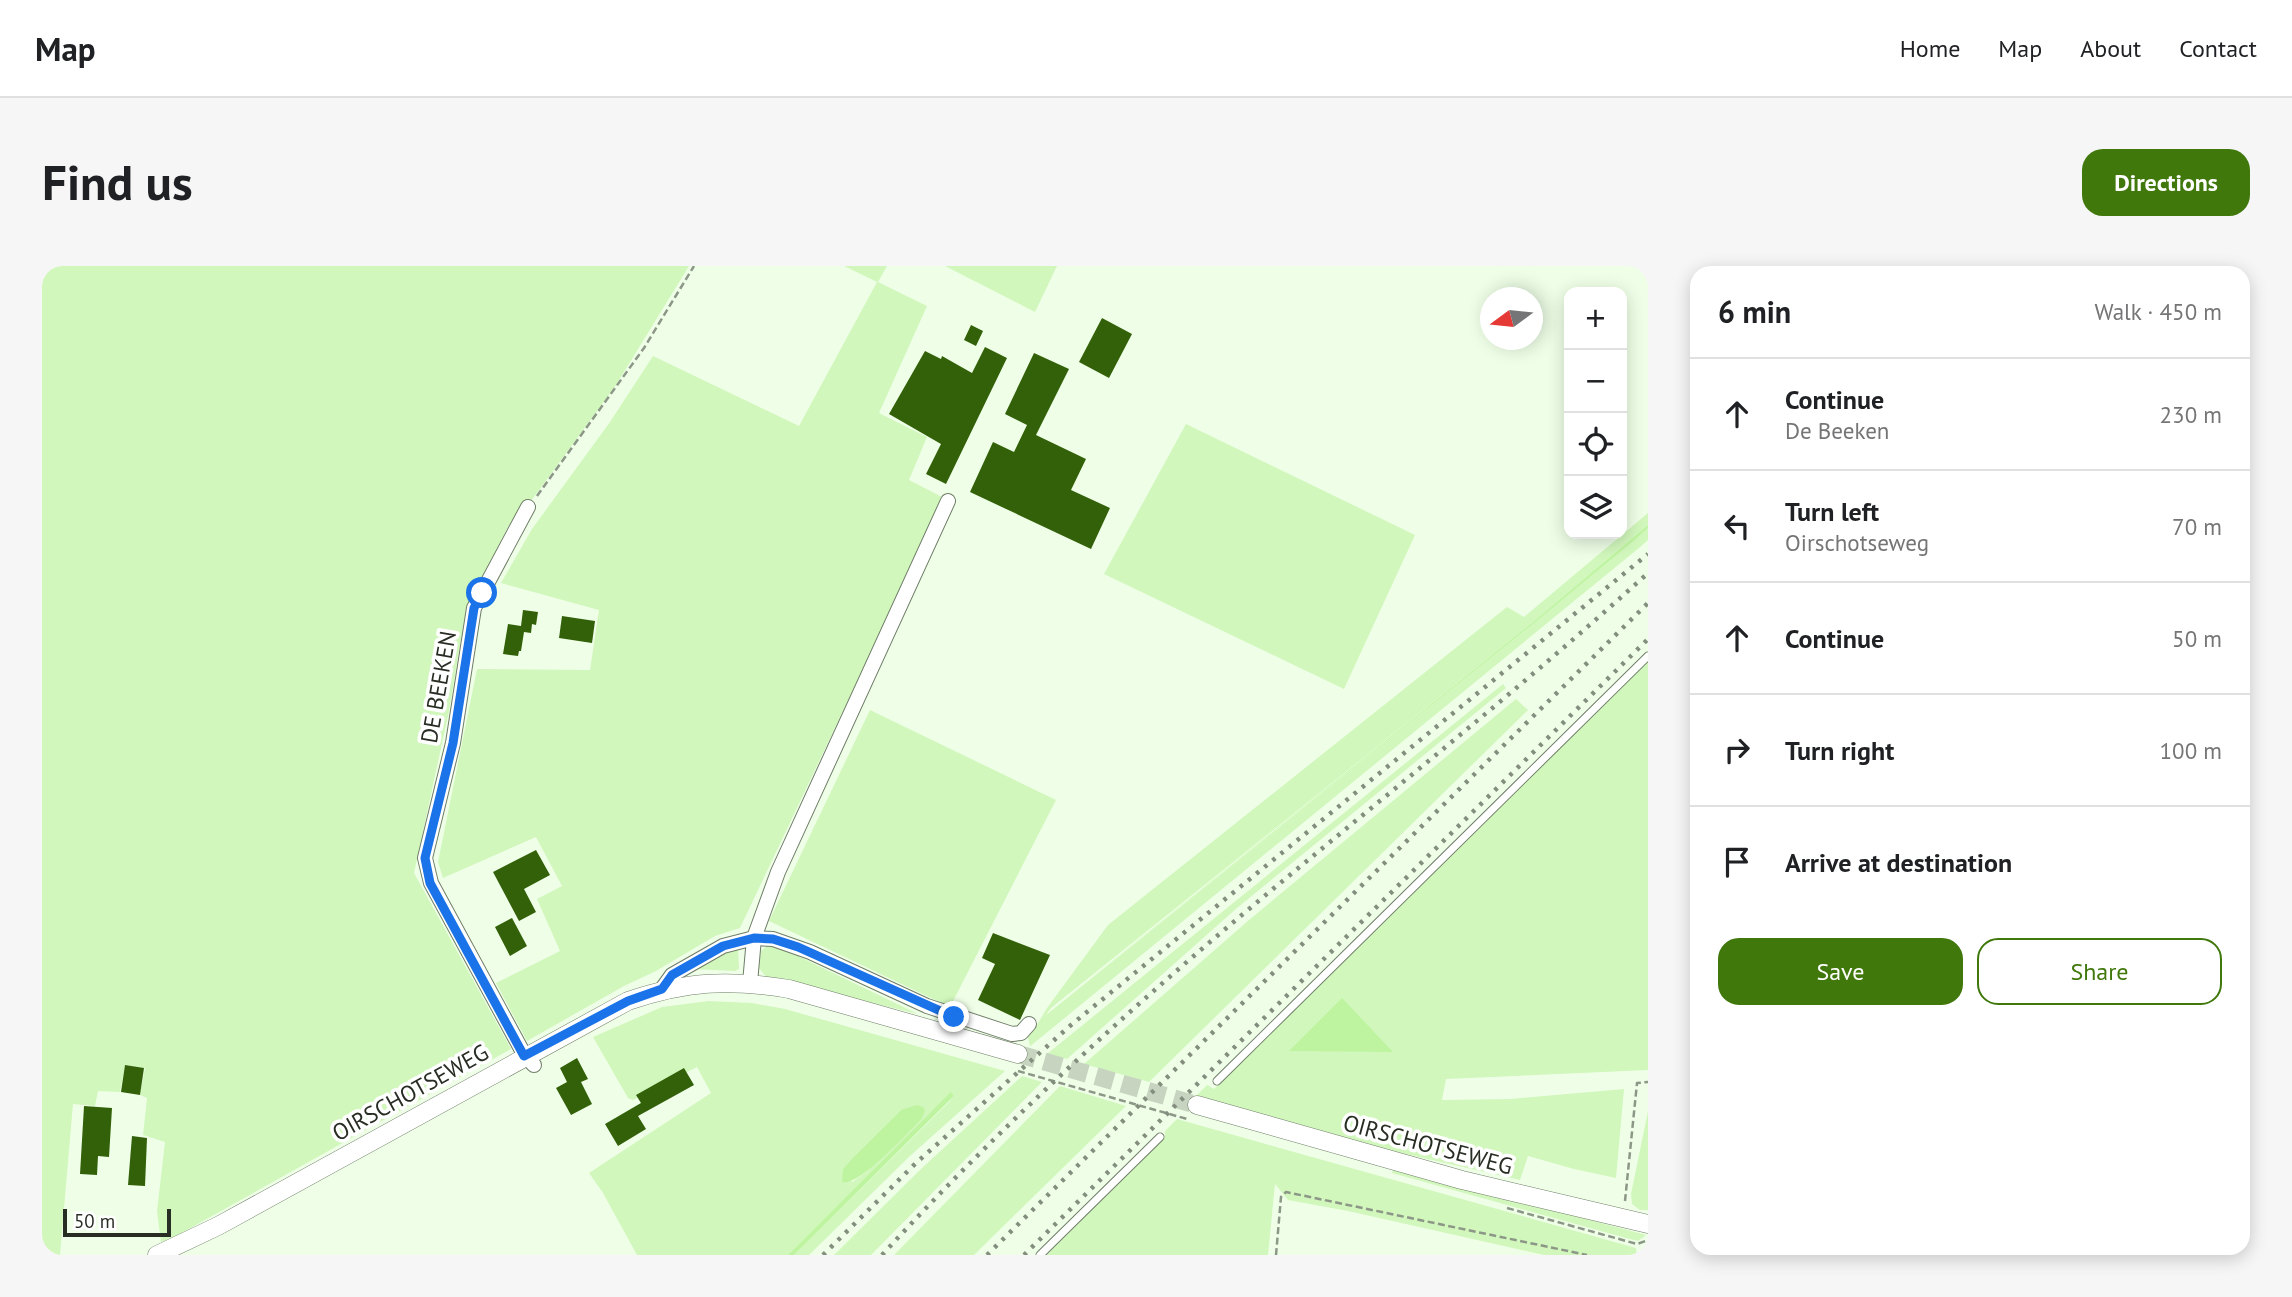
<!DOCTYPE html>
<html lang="en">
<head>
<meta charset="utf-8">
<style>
	body { margin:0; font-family:"PT Sans",sans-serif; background:#f6f6f6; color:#202124 }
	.controls { position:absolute; right:21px; top:21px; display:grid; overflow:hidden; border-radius:14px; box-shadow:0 4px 18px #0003 }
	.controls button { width:63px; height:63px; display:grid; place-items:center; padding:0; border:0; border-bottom:2px solid #e0e0e0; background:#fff; color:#202124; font:35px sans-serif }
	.compass { position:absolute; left:1438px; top:21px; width:63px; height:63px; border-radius:50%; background:#fff; box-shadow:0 4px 18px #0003; rotate:255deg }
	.scale { position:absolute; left:21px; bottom:18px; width:108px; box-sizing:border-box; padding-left:7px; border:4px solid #282d24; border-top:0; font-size:19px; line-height:24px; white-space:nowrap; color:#282d24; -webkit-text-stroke:5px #fff; paint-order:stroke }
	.stop { position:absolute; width:21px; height:21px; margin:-16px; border:5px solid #1a73e8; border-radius:50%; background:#fff }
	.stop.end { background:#1a73e8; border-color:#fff; box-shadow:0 2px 7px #0008 }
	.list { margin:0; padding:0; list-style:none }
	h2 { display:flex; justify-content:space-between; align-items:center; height:91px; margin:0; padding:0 28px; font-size:30px }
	h2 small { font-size:23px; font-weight:400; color:#757577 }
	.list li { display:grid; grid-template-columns:46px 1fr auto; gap:21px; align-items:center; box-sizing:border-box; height:112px; padding:0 28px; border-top:2px solid #e0e0e0 }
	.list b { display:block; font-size:26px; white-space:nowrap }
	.list p { margin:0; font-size:23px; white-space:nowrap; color:#757577 }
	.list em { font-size:23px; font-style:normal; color:#757577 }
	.actions { display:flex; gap:14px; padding:21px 28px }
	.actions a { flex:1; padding:16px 0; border:2px solid #40780c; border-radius:21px; text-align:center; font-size:24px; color:#40780c }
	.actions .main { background:#40780c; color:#fff }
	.icon { flex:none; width:38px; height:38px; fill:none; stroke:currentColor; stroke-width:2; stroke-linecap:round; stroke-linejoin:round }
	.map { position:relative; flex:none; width:1606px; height:989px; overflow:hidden; border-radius:21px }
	header { display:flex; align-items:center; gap:42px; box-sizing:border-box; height:98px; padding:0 35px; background:#fff; border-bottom:2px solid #e0e0e0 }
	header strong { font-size:33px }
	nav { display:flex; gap:38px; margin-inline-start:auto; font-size:24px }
	.intro { display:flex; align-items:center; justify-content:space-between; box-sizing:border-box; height:168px; padding:0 42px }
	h1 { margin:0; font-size:49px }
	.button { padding:18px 32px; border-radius:21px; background:#40780c; color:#fff; font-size:24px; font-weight:700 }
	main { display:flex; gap:42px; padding:0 42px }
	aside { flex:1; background:#fff; border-radius:21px; box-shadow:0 4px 18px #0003 }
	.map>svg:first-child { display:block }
</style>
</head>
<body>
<header>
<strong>Map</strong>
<nav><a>Home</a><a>Map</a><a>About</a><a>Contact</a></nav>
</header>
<div class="intro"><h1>Find us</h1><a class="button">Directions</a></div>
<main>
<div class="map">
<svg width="1606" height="989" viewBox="0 0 1606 989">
	<rect width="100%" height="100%" fill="#efffe7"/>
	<g fill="#d1f7bc" fill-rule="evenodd">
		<path d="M0 0H647L574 119 489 235 466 261 424 343 407 445 372 607 469 783 136 969 119 976 115 945 123 876 101 869 105 832 98 829 103 802 83 799 78 826 56 825 53 840 31 838 18 989H0Z"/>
		<path d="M802 0H845L836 16 885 40 837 147 885 171 867 214 902 232 698 662 673 670 614 705 582 720 485 775 454 717 518 685 495 633 520 620 494 571 401 612 396 596 435 403 548 404 557 344 459 317 490 263 568 156 611 90 757 160 835 16Z"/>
		<path d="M903 0H1015L993 46Z"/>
		<path d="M1144 158 1373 269 1302 423 1062 308Z"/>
		<path d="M1606 247V259L1490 357 1009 742 1004 749 1491 358 1606 262V274L1597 282 986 782 988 780 985 768 988 762 992 764 1005 742 1066 659 1465 341 1482 351Z"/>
		<path d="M1606 393V804L1404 813 1400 834 1468 833 1582 823 1574 912 1532 903 1486 890 1478 914 1355 886 1154 830 1165 819 1172 823 1189 806Z"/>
		<path d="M1461 418 1464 422 1195 642 1025 793 1005 788Z"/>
		<path d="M1474 433 1486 444 1107 816 1042 798 1207 654Z"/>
		<path d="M828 444 1014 534 908 741 727 655Z"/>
		<path d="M729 677 876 748 724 711 717 702 719 685Z"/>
		<path d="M696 680 697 703 693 705 649 703Z"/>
		<path d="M667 735 710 737 743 743 963 805 868 890 767 989H752L907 836 912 830 909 827 746 989H595L561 927 547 907 669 827 655 801 591 834 586 832 551 771 620 741ZM859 844 879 854 824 906 810 916 801 903Z"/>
		<path d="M980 810 1000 816 829 989H792L880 902Z"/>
		<path d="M1018 820 1084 840 932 989H852Z"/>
		<path d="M1606 845V944H1598L1590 938 1589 928Z"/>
		<path d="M1135 853 1594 982 1595 989H1502L1306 945 1246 934 1233 918 1226 989H1001L1123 870V865Z"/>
		<path d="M1352 902 1604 969 1596 975 1584 972 1350 907Z"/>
	</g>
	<g fill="#bef4a0">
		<path d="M1606 259V262L1590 276 1491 358 1003 749 1490 357Z"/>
		<path d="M1300 732 1351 786 1247 785Z"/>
		<path d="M909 826 912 830 752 989H746Z"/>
		<path d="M875 839 881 841 883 845 879 854C865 867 817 921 800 916L801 903 810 893 859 844Z"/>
	</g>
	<g fill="#336109">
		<path d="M1060 52 1090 68 1067 112 1037 96Z"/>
		<path d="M929 59 941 65 934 80 922 74Z"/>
		<path d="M943 81 965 92 904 218 884 208 899 178 847 148 883 85 899 93 900 90 930 107Z"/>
		<path d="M992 87 1027 103 994 169 1044 193 1029 224 1068 242 1049 283 928 226 951 176 972 186 985 159 963 148Z"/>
		<path d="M481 344 496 346 494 359 490 358 489 367 482 366 479 385H477L476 390 461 388 466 358 479 360Z"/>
		<path d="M520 350 553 355 550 377 517 372Z"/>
		<path d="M494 584 508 609 482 623 494 646 477 655 451 606Z"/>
		<path d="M470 652 485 680 468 690 453 661Z"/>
		<path d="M951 667 1008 689 978 754 936 734 953 698 940 692Z"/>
		<path d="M535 792 546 813 539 816 550 838 529 849 514 822 525 816 518 802Z"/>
		<path d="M83 799 102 802 98 829 79 826Z"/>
		<path d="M642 802 652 819 596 850 604 863 576 880 563 858 599 837 594 829Z"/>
		<path d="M42 840 70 842 67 891 56 890 55 909 38 908Z"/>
		<path d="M90 870 105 872 103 920 86 919Z"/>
	</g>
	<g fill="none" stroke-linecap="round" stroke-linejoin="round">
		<path stroke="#c7d5c0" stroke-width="18" stroke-dasharray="18 9" stroke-linecap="butt" d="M976 788 1155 839"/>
		<defs>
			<g id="service">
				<path d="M1175 815 1606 390"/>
				<path d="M998 989 1118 871"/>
			</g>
			<g id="minor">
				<path d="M486 241 432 342 411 477 383 592 389 617 483 790 492 799"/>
				<path d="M708 717 712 672 736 606 906 235"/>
				<path d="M620 723 630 709 681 680 712 672 731 673 768 686 885 740 970 768 979 767 987 758"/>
			</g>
			<g id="tertiary">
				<path d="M1155 839 1420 914 1606 958"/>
				<path d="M115 989 176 960 586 735C645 715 686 713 747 723L976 788"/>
			</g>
		</defs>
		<use href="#service" stroke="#6f7d68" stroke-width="9"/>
		<use href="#minor" stroke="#6f7d68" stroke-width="16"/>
		<use href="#tertiary" stroke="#6f7d68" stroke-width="19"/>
		<g stroke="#8d9787" stroke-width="2.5" stroke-dasharray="7 3.5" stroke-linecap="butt">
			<path d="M495 230 602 82 652 0"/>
			<path d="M976 805 1145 853"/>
			<path d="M1583 935 1595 817 1606 816"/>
			<path d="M1465 942 1595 978 1606 974"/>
			<path d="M1606 980V985"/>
			<path d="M1234 989 1239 931 1244 926 1545 989"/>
		</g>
		<use href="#service" stroke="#fff" stroke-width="7"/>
		<use href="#minor" stroke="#fff" stroke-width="14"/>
		<use href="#tertiary" stroke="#fff" stroke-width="18"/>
		<g stroke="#848e7e" stroke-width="4.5" stroke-dasharray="3.5 7" stroke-linecap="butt">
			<path d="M781 989 874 897 1029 759 1606 288"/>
			<path d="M840 989C952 867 1075 754 1201 648 1336 535 1475 426 1606 307"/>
			<path d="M945 989 1606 337"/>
			<path d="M982 989 1606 373"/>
		</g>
	</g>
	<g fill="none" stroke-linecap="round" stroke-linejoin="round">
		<path stroke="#1a73e8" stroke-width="9" d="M440 327 432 342 411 477 383 592 388 617 482 790 586 735 620 723 630 709 681 680 712 672 731 673 756 681 912 751"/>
	</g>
	<g text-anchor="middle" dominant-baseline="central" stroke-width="7" stroke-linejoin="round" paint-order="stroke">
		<g font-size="23" fill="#282d24" stroke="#fff">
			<text transform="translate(396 421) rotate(-80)">DE BEEKEN</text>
			<text transform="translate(368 826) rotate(-29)">OIRSCHOTSEWEG</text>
			<text transform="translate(1386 878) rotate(15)">OIRSCHOTSEWEG</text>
		</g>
	</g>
</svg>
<div class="controls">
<button>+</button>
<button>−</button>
<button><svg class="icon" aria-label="locate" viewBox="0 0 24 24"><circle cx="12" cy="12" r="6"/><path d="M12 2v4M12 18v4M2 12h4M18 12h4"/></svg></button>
<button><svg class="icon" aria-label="layers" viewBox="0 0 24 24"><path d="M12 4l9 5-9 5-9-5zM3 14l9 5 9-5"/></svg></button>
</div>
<svg class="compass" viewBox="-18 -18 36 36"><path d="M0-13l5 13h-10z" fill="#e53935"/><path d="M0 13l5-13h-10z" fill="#757577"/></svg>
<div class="scale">50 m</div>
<div class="stop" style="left:440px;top:327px"></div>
<div class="stop end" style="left:912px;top:751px"></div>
</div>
<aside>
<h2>6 min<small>Walk · 450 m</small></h2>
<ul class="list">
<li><svg class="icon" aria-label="ahead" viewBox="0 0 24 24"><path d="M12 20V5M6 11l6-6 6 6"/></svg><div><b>Continue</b><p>De Beeken</p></div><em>230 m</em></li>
<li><svg class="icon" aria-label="left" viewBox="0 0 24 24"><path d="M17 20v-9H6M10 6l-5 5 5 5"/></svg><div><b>Turn left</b><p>Oirschotseweg</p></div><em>70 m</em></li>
<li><svg class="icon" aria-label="ahead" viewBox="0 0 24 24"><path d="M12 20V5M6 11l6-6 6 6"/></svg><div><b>Continue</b></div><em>50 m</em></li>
<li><svg class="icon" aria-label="right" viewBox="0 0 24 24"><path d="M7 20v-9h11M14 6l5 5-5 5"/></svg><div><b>Turn right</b></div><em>100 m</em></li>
<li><svg class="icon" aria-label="arrive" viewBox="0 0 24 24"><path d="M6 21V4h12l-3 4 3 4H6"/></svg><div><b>Arrive at destination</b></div></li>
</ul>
<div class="actions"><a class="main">Save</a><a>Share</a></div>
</aside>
</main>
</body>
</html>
